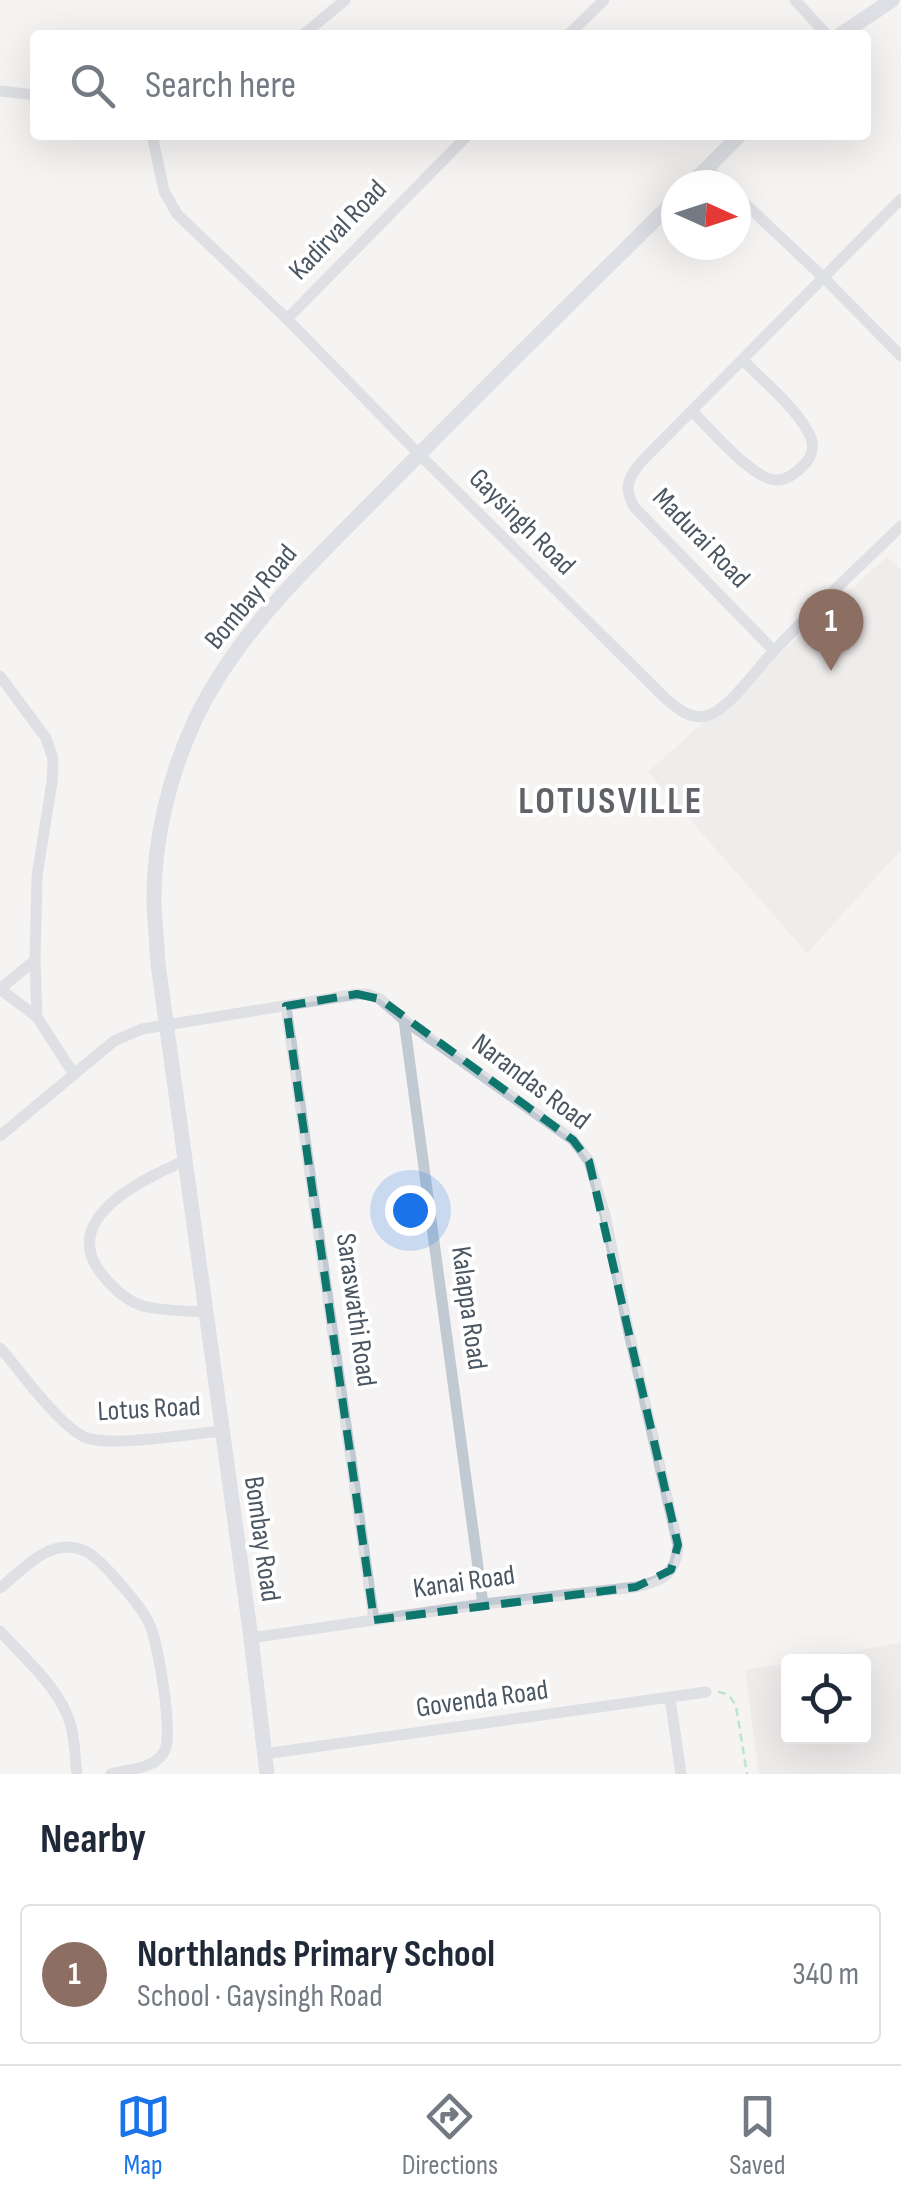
<!DOCTYPE html>
<html lang="en">
<head>
<meta charset="utf-8">
<style>
	body { margin:0; font-family:"Sofia Sans Condensed",sans-serif; background:#f6f6f7; color:#1f2937 }
	.controls { position:absolute; right:30px; bottom:30px; display:grid; overflow:hidden; border-radius:10px; box-shadow:0 10px 40px #0002 }
	.controls button { width:90px; height:90px; display:grid; place-items:center; padding:0; border:0; border-bottom:2px solid #e0e1e3; background:#fff; color:#1f2937; font:50px sans-serif }
	.compass { position:absolute; left:661px; top:170px; width:90px; height:90px; border-radius:50%; background:#fff; box-shadow:0 10px 40px #0002; rotate:93deg }
	.you { position:absolute; left:410px; top:1210px; width:35px; height:35px; margin:-25px; border:8px solid #fff; border-radius:50%; background:#1a73e8; box-shadow:0 0 0 15px #1a73e833 }
	.badge { display:grid; place-items:center; width:65px; height:65px; border-radius:50%; background:#1a73e8; color:#fff; font-size:32px; font-weight:700 }
	.pin { position:absolute; translate:-50% -82px; filter:drop-shadow(0 2px 5px #0008) }
	.pin::after { content:''; position:absolute; top:52px; width:35px; height:30px; background:inherit; clip-path:polygon(0 0,100% 0,50% 100%) }
	.list { margin:0; padding:0; list-style:none }
	h2 { display:flex; justify-content:space-between; align-items:center; height:130px; margin:0; padding:0 40px; font-size:42px }
	h2 small { font-size:32px; font-weight:400; color:#747a83 }
	.list li { display:grid; grid-template-columns:65px 1fr auto; gap:30px; align-items:center; box-sizing:border-box; height:140px; margin:0 20px 20px; padding:0 20px; border:2px solid #e0e1e3; border-radius:10px }
	.list b { display:block; font-size:38px; white-space:nowrap }
	.list p { margin:0; font-size:32px; white-space:nowrap; color:#747a83 }
	.list em { font-size:32px; font-style:normal; color:#747a83 }
	.icon { flex:none; width:55px; height:55px; fill:none; stroke:currentColor; stroke-width:2; stroke-linecap:round; stroke-linejoin:round }
	.map { position:relative; flex:none; width:901px; height:1774px; overflow:hidden }
	.search { position:absolute; background:#fff; box-shadow:0 10px 40px #0002; left:30px; right:30px; top:30px; height:110px; display:flex; align-items:center; gap:25px; box-sizing:border-box; padding:0 35px; border-radius:10px; color:#747a83; font-size:38px }
	.sheet { height:290px; background:#fff }
	nav { display:flex; justify-content:space-around; align-items:center; box-sizing:border-box; height:140px; border-top:2px solid #e0e1e3; background:#fff; font-size:28px; color:#747a83 }
	nav a { display:grid; justify-items:center; gap:5px }
	nav .on { color:#1a73e8 }
	.map>svg:first-child { display:block }
</style>
</head>
<body>
<div class="map">
<svg width="901" height="1774" viewBox="0 0 901 1774">
	<rect width="100%" height="100%" fill="#f5f3f3"/>
	<g fill="#e6e4e5">
		<path d="M887 557 901 570V850L807 953 648 772Z"/>
		<path d="M901 1643V1774H759L745 1670 788 1663V1736H864V1662L795 1661Z"/>
	</g>
	<g fill="none" stroke-linecap="round" stroke-linejoin="round">
		<path stroke="#7ad0a6" stroke-width="2.5" stroke-dasharray="8 5" stroke-linecap="butt" d="M718 1692C728 1693 731 1697 736 1706L747 1774"/>
		<g stroke="#c1cad2" stroke-width="11">
			<path d="M795 0 827 35"/>
			<path d="M303 35 345 0"/>
			<path d="M568 35 604 0"/>
			<path d="M0 91 35 95"/>
			<path d="M152 135 164 191 177 214 287 319 419 454 665 698C677 708 690 720 706 716 729 710 756 669 773 652 814 608 858 568 901 526"/>
			<path d="M707 168 726 185"/>
			<path d="M736 195 824 278 901 356"/>
			<path d="M287 319 468 135"/>
			<path d="M692 411C709 428 754 481 777 480 787 480 797 472 804 465 814 455 815 442 807 430 793 405 763 381 743 360"/>
			<path d="M774 651 635 508C623 489 628 477 642 461L901 199"/>
			<path d="M0 676 46 738 53 759 52 782 37 876 35 960 37 1017 73 1073"/>
			<path d="M0 989 37 1017"/>
			<path d="M0 989 35 960"/>
			<path d="M286 1006 374 1620"/>
			<path d="M404 1020 483 1604"/>
			<path d="M0 1136 114 1041 142 1029 357 994H368L380 999 404 1020 573 1140 589 1161 605 1215 628 1329 678 1545C676 1575 662 1581 636 1587L483 1604 251 1638"/>
			<path d="M184 1161C144 1179 58 1218 101 1273 112 1287 126 1301 143 1306 163 1311 185 1311 206 1312"/>
			<path d="M0 1348C20 1370 61 1429 87 1438 111 1447 191 1434 221 1431"/>
			<path d="M0 1588C18 1574 41 1548 65 1547 72 1547 80 1548 87 1552 102 1560 140 1605 148 1621 158 1640 173 1731 165 1750 157 1769 128 1769 111 1774"/>
			<path d="M0 1631C25 1659 61 1689 71 1726 75 1742 75 1759 77 1774"/>
			<path d="M670 1698 681 1774"/>
			<path d="M264 1754 706 1692"/>
		</g>
		<g stroke="#c1cbd6" stroke-width="15">
			<path d="M840 35 892 0"/>
			<path d="M690 185 740 135"/>
			<path d="M267 1774 251 1638 158 964C157 944 155 924 154 904 153 842 169 776 195 720 237 631 313 562 381 493 478 394 577 297 676 199"/>
		</g>
	</g>
	<path d="M0 0H901V1774H0ZM357 994 380 999 573 1140 589 1161 678 1545 671 1570 636 1587 374 1620 286 1006Z" fill="#f5f3f3" fill-opacity=".55" fill-rule="evenodd"/>
	<path fill="none" stroke="#0f766e" stroke-width="8" stroke-dasharray="20 12" stroke-linejoin="round" d="M357 994 380 999 573 1140 589 1161 678 1545 671 1570 636 1587 374 1620 286 1006Z"/>
	<g text-anchor="middle" dominant-baseline="central" stroke-width="8" stroke-linejoin="round" paint-order="stroke">
		<g font-size="28" fill="#4a5661" stroke="#fff">
			<text transform="translate(338 230) rotate(-46)">Kadirval Road</text>
			<text transform="translate(522 522) rotate(45)">Gaysingh Road</text>
			<text transform="translate(701 538) rotate(46)">Madurai Road</text>
			<text transform="translate(251 597) rotate(-50)">Bombay Road</text>
			<text transform="translate(531 1082) rotate(37)">Narandas Road</text>
			<text transform="translate(469 1308) rotate(82)">Kalappa Road</text>
			<text transform="translate(356 1310) rotate(82)">Saraswathi Road</text>
			<text transform="translate(149 1409) rotate(-3)">Lotus Road</text>
			<text transform="translate(262 1539) rotate(82)">Bombay Road</text>
			<text transform="translate(464 1582) rotate(-8)">Kanai Road</text>
			<text transform="translate(482 1699) rotate(-8)">Govenda Road</text>
		</g>
		<g font-size="38" font-weight="bold" letter-spacing="2.5" fill="#5f6368" stroke="#fff">
			<text x="611" y="801">LOTUSVILLE</text>
		</g>
	</g>
</svg>
<div class="controls">
<button><svg class="icon" aria-label="locate" viewBox="0 0 24 24"><circle cx="12" cy="12" r="6"/><path d="M12 2v4M12 18v4M2 12h4M18 12h4"/></svg></button>
</div>
<svg class="compass" viewBox="-18 -18 36 36"><path d="M0-13l5 13h-10z" fill="#e53935"/><path d="M0 13l5-13h-10z" fill="#747a83"/></svg>
<div class="you"></div>
<div class="pin badge" style="left:831px;top:671px;background:#8d6e63">1</div>
<div class="search"><svg class="icon" aria-label="search" viewBox="0 0 24 24"><circle cx="10" cy="10" r="6"/><path d="M15 15l6 6"/></svg>Search here</div>
</div>
<section class="sheet">
<h2>Nearby<small></small></h2>
<ul class="list">
<li><span class="badge" style="background:#8d6e63">1</span><div><b>Northlands Primary School</b><p>School · Gaysingh Road</p></div><em>340 m</em></li>
</ul>
</section>
<nav>
<a class="on"><svg class="icon" aria-label="map" viewBox="0 0 24 24"><path d="M3 6l6-2 6 2 6-2v14l-6 2-6-2-6 2zM9 4v14M15 6v14"/></svg>Map</a>
<a><svg class="icon" aria-label="directions" viewBox="0 0 24 24"><path d="M12 3l9 9-9 9-9-9zM9 14v-3h6M13 9l2 2-2 2"/></svg>Directions</a>
<a><svg class="icon" aria-label="saved" viewBox="0 0 24 24"><path d="M7 4h10v16l-5-4-5 4z"/></svg>Saved</a>
</nav>
</body>
</html>
